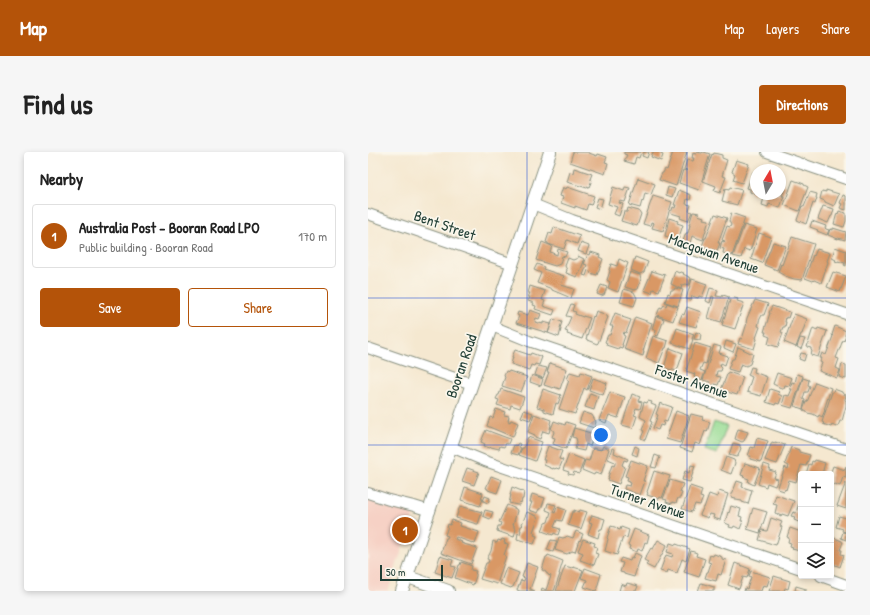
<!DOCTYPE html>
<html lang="en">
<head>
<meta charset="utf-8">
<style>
	body { margin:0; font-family:"Patrick Hand",sans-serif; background:#f6f6f6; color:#222 }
	.controls { position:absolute; right:12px; bottom:12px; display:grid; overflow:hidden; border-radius:4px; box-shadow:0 2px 6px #0003 }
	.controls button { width:36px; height:36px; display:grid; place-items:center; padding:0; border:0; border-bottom:1px solid #e0e0e0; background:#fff; color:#222; font:20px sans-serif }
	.compass { position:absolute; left:382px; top:12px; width:36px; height:36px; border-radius:50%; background:#fff; box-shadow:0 2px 6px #0003; rotate:10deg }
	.scale { position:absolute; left:12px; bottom:10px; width:63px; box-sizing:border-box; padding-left:4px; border:2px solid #1f3d34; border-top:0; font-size:11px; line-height:14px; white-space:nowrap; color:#1f3d34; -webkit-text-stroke:3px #fbf7ec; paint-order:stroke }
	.you { position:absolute; left:233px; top:283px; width:14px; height:14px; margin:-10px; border:3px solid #fff; border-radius:50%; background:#1a73e8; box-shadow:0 0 0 6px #1a73e833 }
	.badge { display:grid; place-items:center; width:26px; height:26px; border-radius:50%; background:#b45309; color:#fff; font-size:13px; font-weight:700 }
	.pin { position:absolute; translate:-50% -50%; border:2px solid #fff; box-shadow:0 1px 4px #0006 }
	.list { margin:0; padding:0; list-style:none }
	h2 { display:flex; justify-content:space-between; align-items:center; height:52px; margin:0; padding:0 16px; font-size:17px }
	h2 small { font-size:13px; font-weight:400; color:#767676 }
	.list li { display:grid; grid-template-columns:26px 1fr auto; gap:12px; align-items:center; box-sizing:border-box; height:64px; margin:0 8px 8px; padding:0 8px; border:1px solid #e0e0e0; border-radius:4px }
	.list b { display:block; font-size:15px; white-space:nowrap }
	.list p { margin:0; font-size:13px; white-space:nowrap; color:#767676 }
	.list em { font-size:13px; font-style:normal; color:#767676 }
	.actions { display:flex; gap:8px; padding:12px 16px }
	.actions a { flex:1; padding:9px 0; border:1px solid #b45309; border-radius:4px; text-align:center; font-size:14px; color:#b45309 }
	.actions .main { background:#b45309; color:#fff }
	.icon { flex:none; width:22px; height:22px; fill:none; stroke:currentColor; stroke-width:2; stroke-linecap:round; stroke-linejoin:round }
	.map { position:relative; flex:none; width:478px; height:439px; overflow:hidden; border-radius:4px }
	header { display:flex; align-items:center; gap:24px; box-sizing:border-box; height:56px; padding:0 20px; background:#b45309; color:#fff }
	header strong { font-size:19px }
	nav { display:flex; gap:22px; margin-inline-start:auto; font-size:14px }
	.intro { display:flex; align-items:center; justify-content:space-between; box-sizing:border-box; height:96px; padding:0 24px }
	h1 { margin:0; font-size:28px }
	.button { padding:10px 18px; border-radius:4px; background:#b45309; color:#fff; font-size:14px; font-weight:700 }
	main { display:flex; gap:24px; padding:0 24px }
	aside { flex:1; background:#fff; border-radius:4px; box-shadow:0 2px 6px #0003 }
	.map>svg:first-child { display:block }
</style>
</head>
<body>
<header>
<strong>Map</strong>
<nav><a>Map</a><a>Layers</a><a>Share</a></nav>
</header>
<div class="intro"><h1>Find us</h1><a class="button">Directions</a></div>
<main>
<aside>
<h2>Nearby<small></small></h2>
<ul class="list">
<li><span class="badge">1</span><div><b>Australia Post - Booran Road LPO</b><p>Public building · Booran Road</p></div><em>170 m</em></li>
</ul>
<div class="actions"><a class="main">Save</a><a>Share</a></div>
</aside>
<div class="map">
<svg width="478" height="439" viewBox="0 0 478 439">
	<rect width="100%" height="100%" fill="#fbf7ec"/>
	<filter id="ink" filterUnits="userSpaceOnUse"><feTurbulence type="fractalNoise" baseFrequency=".025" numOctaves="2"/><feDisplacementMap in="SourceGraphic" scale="8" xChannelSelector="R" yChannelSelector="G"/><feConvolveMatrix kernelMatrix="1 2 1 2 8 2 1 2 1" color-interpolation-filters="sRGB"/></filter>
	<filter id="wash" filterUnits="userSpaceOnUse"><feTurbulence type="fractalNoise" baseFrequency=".012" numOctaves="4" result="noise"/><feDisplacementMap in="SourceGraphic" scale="16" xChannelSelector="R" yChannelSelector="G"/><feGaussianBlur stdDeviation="0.9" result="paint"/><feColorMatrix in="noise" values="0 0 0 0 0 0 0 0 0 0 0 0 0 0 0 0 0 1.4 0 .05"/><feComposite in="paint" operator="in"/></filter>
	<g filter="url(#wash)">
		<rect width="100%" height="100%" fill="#f5e8d0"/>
		<path fill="#f6d1c5" d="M0 336 49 353 20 439H0Z"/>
		<path fill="#98dc94" stroke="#5c8c64" d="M346 270 359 274 349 302 336 298Z"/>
		<g id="blocks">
			<g fill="#d99865">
				<path d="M205 0H221V1L229 4 230 2 239 5 237 10 240 11 237 22 202 10Z"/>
				<path d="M256 0H273L271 6 268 5 266 12 256 9 259 3 256 2Z"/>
				<path d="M276 0H281L279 6 274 4Z"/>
				<path d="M285 0H294L293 2 295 3 293 9 283 5Z"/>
				<path d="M305 0H319L308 34 291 28 294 21H295L297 17 299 18Z"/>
				<path d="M329 0 334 1 335 0H336L342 2 331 38 311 31 315 18 318 19 319 18 316 17 319 8 325 9 326 6H324L325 1 328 2Z"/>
				<path d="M346 1 354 3V6L359 8 354 24 358 25 352 41 346 39 348 34 335 29 344 2 345 3Z"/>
				<path d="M368 8 381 12 374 31 365 28 367 22 364 20Z"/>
				<path d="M206 16 224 22 222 27 224 28 221 35 219 34V36L199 30 202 20 205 21Z"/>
				<path d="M385 20 388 21V39L387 42 382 40V37L379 36Z"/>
				<path d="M270 26 287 32 283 43 277 41 275 50 274 49 272 56 261 53Z"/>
				<path d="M425 28 436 32V33L440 35 431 59 416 53Z"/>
				<path d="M412 32 418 34 414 44H416L412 56 401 52 400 55 394 53 397 42H412Z"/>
				<path d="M195 35 198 37 199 35 226 44 223 53 220 52 218 58 207 54V56L193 51 195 45 192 44Z"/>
				<path d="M245 35 256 39 257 35 262 36 257 50 252 49 251 51 255 52 251 64 246 62 249 55 240 52Z"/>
				<path d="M300 35 307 37 304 45 298 43Z"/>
				<path d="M362 35 374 38 369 53 354 49 357 37 361 38Z"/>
				<path d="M311 38 323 43 322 48 319 47 318 52 323 53 321 59 324 60 320 69 312 66 313 64 303 61 305 55 307 56 308 53H306Z"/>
				<path d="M458 38 471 42 466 54 457 50V49L452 47 454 39 458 40Z"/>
				<path d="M442 40 449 42 448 46H449L447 52 445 51 438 72 429 68 434 54 436 55Z"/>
				<path d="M475 43 478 44V58L472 56 474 52 472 51Z"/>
				<path d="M285 44 304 50 295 79 284 76 286 71 283 70 282 74 275 72Z"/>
				<path d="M230 46 235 47 232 57 227 55Z"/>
				<path d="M455 54 466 57 464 64H463L460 71 450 67Z"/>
				<path d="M260 56 271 59 273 62 269 74 253 69 256 60H259Z"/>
				<path d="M471 59 478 61V69L476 75 466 72 469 61 470 62Z"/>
				<path d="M325 60 331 61 330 63 336 65 335 67 341 68 335 88 324 84 322 91 315 89 318 81H320L322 73H321Z"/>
				<path d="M363 61 377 66 364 104 355 101 356 97 352 96 354 89 356 90 357 89 354 88 359 74 362 75 363 73 361 69Z"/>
				<path d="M347 62 359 66 350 91H352L349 99 343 97 342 99 339 98 340 96 334 94 337 86H338Z"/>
				<path d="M301 66 310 69 309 71 315 73 310 88 297 84Z"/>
				<path d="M444 69 458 74 457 76 458 77 461 78 459 83 449 79 450 78 442 75Z"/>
				<path d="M376 73 389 77 382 99 376 97 373 106 365 104Z"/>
				<path d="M186 75 212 84 209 92 199 88 196 97 180 92V91L178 90 181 81 184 82Z"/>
				<path d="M465 76 478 80 477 88 470 86V87L460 83 462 77 465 78Z"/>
				<path d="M391 81 403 85 394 111 383 107Z"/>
				<path d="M424 85 446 92 434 128 426 127 417 124 410 120 413 112 414 113Z"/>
				<path d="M174 90 184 94 182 100 189 103 190 97 199 100 197 105 194 104 192 112 187 114 168 108Z"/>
				<path d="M405 90 418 94 409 118 396 113Z"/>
				<path d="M213 91 221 94 218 102 210 99Z"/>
				<path d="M467 95 478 99V114L476 113 477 111 470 109V110L467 109 468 108 464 106Z"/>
				<path d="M449 97 462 101 459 109 460 110 453 131 446 128 445 129 437 126 445 103 446 104Z"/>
				<path d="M223 100 232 103 231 105 235 107 229 123 222 121 223 120 220 118 218 124 215 123 219 113 216 112 220 102 222 103Z"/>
				<path d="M210 104 216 107 215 109H216L212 120 209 125 198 121 199 118 197 114 200 106 205 108 210 106Z"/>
				<path d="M267 105 280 110 276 120 272 122 263 118Z"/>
				<path d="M251 107 260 111 250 140 240 136 242 130 239 128 242 119 241 118 243 112 249 114Z"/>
				<path d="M169 112 176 115 175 117 196 124 193 133 206 137 203 146 184 138V137L169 131 173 121 166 118Z"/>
				<path d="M284 119 297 123 291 139 285 137 284 141 276 138Z"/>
				<path d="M307 119 311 121 312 120 316 121 315 122 323 126 321 133 318 132 314 133 313 137 303 132Z"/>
				<path d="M262 120 272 123 273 127 270 137 266 138 257 135Z"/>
				<path d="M465 120 478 124 472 140 459 135Z"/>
				<path d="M324 127 339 132 334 145 331 144 330 146 324 144 323 148 318 147Z"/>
				<path d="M233 133 239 135 236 143H234V144L229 142Z"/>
				<path d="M162 134 177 139 174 148 177 149 175 154 187 158 185 163 167 157 168 154 165 153 166 151 160 149 162 145H160L162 141H160Z"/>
				<path d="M307 136 315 138 310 154 297 150 300 141 302 142 303 138H306Z"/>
				<path d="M342 136 350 138 348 144 354 145 355 143 361 145 353 170 340 166 346 145 344 144 342 151 338 149Z"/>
				<path d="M256 137 266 140 269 146 266 154 252 150Z"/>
				<path d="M363 145 370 147 369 149 376 151 367 177 354 173Z"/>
				<path d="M387 148 400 152 396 163H394L391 169V170L390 174 392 175 388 186 389 187 386 197 370 192 372 186 374 187 379 171H378L379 166Z"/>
				<path d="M299 151 310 155 305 169 289 163 292 155 294 156 296 153 298 154Z"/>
				<path d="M203 152 206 153 204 159 208 160 207 162 215 165V164L222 166 214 187 199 182 200 180 197 179 203 165 198 164Z"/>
				<path d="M404 154 422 160 420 166 418 165 417 170H418L417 175H415L413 180 415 181 410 195 400 192 402 185 397 183 398 180H396L402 161H401Z"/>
				<path d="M319 155 333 160 328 175 311 170 314 162 316 163Z"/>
				<path d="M162 158 173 162 171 167 168 166 167 170 175 172V170L183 172 180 181 148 171 151 164 149 163 150 160 160 163Z"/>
				<path d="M228 159 239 163V165H240L230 191 229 192 219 188V187H218L225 164 226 165Z"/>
				<path d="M247 161 255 164 254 165 263 168 258 181 256 180 255 183 257 184 254 193H255L254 196 251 195 250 197 238 193 239 191 237 190 240 183H242L245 174H242Z"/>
				<path d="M426 162 439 167 434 182H433L428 195 416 190Z"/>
				<path d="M288 164 296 167 290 184 287 183 288 178 284 177Z"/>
				<path d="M267 165 284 171 275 199H276L275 204 256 197Z"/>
				<path d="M185 167 194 170 192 176 193 177 191 185 180 181Z"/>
				<path d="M467 174 478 179 477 184H478L476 189 475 188 468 206 471 207 468 216 472 218 469 226 451 219 454 211 452 210 454 206H452L454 201 458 203 465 184 464 183Z"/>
				<path d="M309 176 326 182 324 187H325L322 197 304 191Z"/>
				<path d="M445 176 449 178 450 176 459 179 450 205 443 203 444 199 443 198V196L439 195Z"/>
				<path d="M328 180 333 182 332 188 326 187Z"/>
				<path d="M285 184 300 189 298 196H297L291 211 278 206Z"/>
				<path d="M432 186 437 187 433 197 429 195Z"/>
				<path d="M358 189 368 192 365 200 356 196Z"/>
				<path d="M327 191 343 196 338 212 335 211 332 218 337 220 334 228 326 225 327 222 318 219Z"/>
				<path d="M346 193 353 195 351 201 360 204 357 213 353 211 352 214 354 216 353 219H349L348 224 353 225 350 233 346 232 345 234 341 233 342 230 335 228Z"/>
				<path d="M370 195 385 202 382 212 378 214 373 212 370 220 360 217 364 207H366Z"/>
				<path d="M302 196 315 201 309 219 296 216Z"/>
				<path d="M147 198 162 203 163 201 174 205 171 213 167 212 166 214 163 213 161 218 143 212 145 205H144Z"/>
				<path d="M433 201 438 202 436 209 431 207Z"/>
				<path d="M182 211 199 217 192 237 186 235 185 236 176 233 181 220H179Z"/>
				<path d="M474 212 478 213V227L471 225Z"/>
				<path d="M170 214 179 216 175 226 167 223Z"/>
				<path d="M383 215 387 216 386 220 399 225 393 244 379 240 384 225 380 223Z"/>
				<path d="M138 219 141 220V219L159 225 153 240 134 234 137 225 136 224Z"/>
				<path d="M202 220 212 223 213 220 224 224 219 238 216 236 207 262 191 257 201 228 199 227Z"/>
				<path d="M360 220 375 225 369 243 353 238Z"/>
				<path d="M409 221 424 226 421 234 417 233 416 236H413L405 232Z"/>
				<path d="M429 222 435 224 424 256 414 253 417 243 421 244 424 237H422L424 230 427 231Z"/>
				<path d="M164 223 175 227 173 234 162 230Z"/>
				<path d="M225 226 239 231 235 243 221 238Z"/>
				<path d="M435 226 441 228 440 233 442 234 440 240H437L435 247 437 248 435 257 426 254Z"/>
				<path d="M447 230 463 236 456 258H457L454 265 451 263 450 265 445 262 439 261V260L435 258 438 250H439Z"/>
				<path d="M133 237 156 245 152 256 143 253 142 257 129 253 131 248 128 247 130 243H131Z"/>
				<path d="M175 237 193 243 190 252 188 251 185 262 176 259V257L169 255Z"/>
				<path d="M402 237 411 240 410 242 414 244 411 252 408 251 407 253 398 250Z"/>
				<path d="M466 237 474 240V241L478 243 477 248 478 249V254L474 269H472L470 274H468V275L464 273 463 275 455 272 456 271 454 270 464 240H465Z"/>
				<path d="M242 240 257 245 250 266 241 263 238 271 231 268Z"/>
				<path d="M222 241 230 244 226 258 217 255Z"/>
				<path d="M264 242 272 245 270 249 274 250 272 257 268 256 267 259 268 260 266 263 269 264 265 276 254 273Z"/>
				<path d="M280 249 284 250 283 252 288 254 282 269 284 270 277 288 273 286 276 279 274 278 278 268 272 265 276 250 279 251Z"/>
				<path d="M292 251 304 255 299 270 296 269 295 274 292 273 290 278 285 276 290 263 288 262Z"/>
				<path d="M128 257 137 260 136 263 141 264 140 269 142 270 143 268 150 271 145 285 119 274 122 265 125 266Z"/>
				<path d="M156 258 165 261 162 268 153 265Z"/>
				<path d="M308 259 321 264 312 291 298 287Z"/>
				<path d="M215 260 224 263 228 270 226 276 211 271Z"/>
				<path d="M166 262 183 268 182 272 183 273 181 281 175 279 172 287 167 285V283L160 280Z"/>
				<path d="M323 262 335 265 334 268 342 270 339 280 337 279 332 293 327 291 324 300 312 296Z"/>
				<path d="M186 269 197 273 198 270 207 273 198 297 185 292 187 286 184 285 186 280 185 278 183 277Z"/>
				<path d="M206 276 226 282 222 294 218 292 216 299 207 297 209 290 208 286 204 285Z"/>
				<path d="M370 277 380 280 376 289 374 290 367 287Z"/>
				<path d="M118 278 142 287 140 292 138 291 136 295 132 294 131 297 123 295 122 296 116 294 117 292 113 290Z"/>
				<path d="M160 285 174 290 167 309 151 303 154 296H156Z"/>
				<path d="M389 286 400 289 393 310 382 307 383 304H380L383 295 386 296Z"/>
				<path d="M404 290 407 291V290L417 293 409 312 397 308Z"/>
				<path d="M150 291 152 292 151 295 153 296 150 303 143 301 146 293 148 294Z"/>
				<path d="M365 291 372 293V295L373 296 370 304 368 305 361 303Z"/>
				<path d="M180 294 194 299 191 307 195 308 191 317 188 316 187 317 185 316V317L176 313 177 308H175Z"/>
				<path d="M235 294 241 297 233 323 227 321 226 323 214 318 217 308 221 309 225 296 233 298Z"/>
				<path d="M267 294 271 296 269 304 264 302Z"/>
				<path d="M423 295 431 298V300L442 303 438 314 433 313 428 330 421 328 418 338 417 337 416 339 410 337V335L417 315 420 317 421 314 417 312Z"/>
				<path d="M244 296 247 297 246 301 260 307 259 309 256 308 254 313 257 315 251 332 240 328 241 325H240L244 313 246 314 247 312V310L240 307Z"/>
				<path d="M201 302 216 308 211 322 206 320 205 323 200 322 201 320 195 318Z"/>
				<path d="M287 303 292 305 288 316 283 315Z"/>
				<path d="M358 305 366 308 367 311 363 322 353 318Z"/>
				<path d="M263 308 280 314 275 329H277L272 343 256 337 257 333 262 334 263 331 261 330 262 329 259 328 260 325 257 324Z"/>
				<path d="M447 308 457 311 454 322H438L441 312 443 313 444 309 446 310Z"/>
				<path d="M377 311 392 316 386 333 380 330 381 327 375 325 376 324 373 323Z"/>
				<path d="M396 312 402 314 401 318 408 320 406 326 410 327 407 334 399 331 398 335 390 332Z"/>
				<path d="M323 313 327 314 322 330 314 328 317 319 321 321Z"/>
				<path d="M465 314 477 318 478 314V326L475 325 472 334 467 332 466 333 463 332V322H462Z"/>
				<path d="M99 316 111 320 106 333 94 329Z"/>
				<path d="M286 319 302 324 294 346 292 345 291 347 279 343 280 341 279 340Z"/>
				<path d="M123 324 134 328 129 341 120 338V337L118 336Z"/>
				<path d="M302 328 315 332 312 340 314 341 312 346H310L308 351 304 350V352L298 350 299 348 295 347Z"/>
				<path d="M369 329 375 331 374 335 384 338 380 352 374 350V349L368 348V346L363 345Z"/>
				<path d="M478 330V357L469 354Z"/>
				<path d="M322 334 334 338 332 345 335 346 332 353 327 352 324 360 314 357Z"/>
				<path d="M97 335 115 341 113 347H115L112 354 93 348Z"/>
				<path d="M144 335 156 340 155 347H154L153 351 152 350 151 353H149L141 351 143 343H142Z"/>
				<path d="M351 339 360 342 352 368 345 366 346 363 342 362 340 366 332 363 335 356H336L341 342 349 345Z"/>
				<path d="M164 342 177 346 173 357H172L170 361 161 358 164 350H162Z"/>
				<path d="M408 343 426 349 420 364 414 362 413 364 407 361 409 353 405 352Z"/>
				<path d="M117 344 122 346 120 351 115 349Z"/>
				<path d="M180 351 188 353 185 360 187 361 189 355 198 358 194 369 189 368 186 375 192 377 190 383 186 381 185 383 174 379 177 371 180 370 183 360 178 358Z"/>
				<path d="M431 351H433V371L426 368 427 365 423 364 425 360 428 361Z"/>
				<path d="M139 353 148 357 149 359 145 373H146V376L148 377 146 385 129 379 130 374H132L133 371 131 370Z"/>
				<path d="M92 354 114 360 110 372H109L88 366Z"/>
				<path d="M363 354 373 357 371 364 374 365 373 369H375L372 377 366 374 365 376 361 375 362 373 357 371 360 360 361 361Z"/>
				<path d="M385 356 399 360 392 381 379 377Z"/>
				<path d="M117 358 125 360 122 367 115 364Z"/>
				<path d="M206 358 211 360 212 358 219 360 213 377 200 373 204 360H206Z"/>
				<path d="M159 360 169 364 170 366 165 380 167 381 166 383 169 384 166 392 149 387 150 381 152 382 153 378H152L153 374H154L155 373 154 372Z"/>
				<path d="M224 363 237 367 234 377H232L230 386 220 382 224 371 221 370Z"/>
				<path d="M471 364 478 366V380L474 379 475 377 468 375Z"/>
				<path d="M403 366 414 370 412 374 414 375 408 393 391 388 394 378 399 379Z"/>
				<path d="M84 368 93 371 92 374 111 380 107 392 88 385 87 387 94 390 93 391 109 396 103 412 73 401 78 386H79L80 384 77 383 79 377 80 372 82 373Z"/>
				<path d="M243 374 250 376 249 377 252 378 253 375 261 378 259 386 255 385 249 403 237 399 240 387 239 386Z"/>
				<path d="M422 376 433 380 432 399 424 397 425 395 422 394 423 391 420 390 421 386 419 385Z"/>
				<path d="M266 377 281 383 279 391 277 390 274 399 270 397 269 400 261 397 262 394 260 393Z"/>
				<path d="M208 379 215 382 212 389 211 388 207 400 204 399 199 402 187 398 191 385 195 386 198 385 199 384 205 386Z"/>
				<path d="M475 380 478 381V388L473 386Z"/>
				<path d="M464 385 474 389V390H475L472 398H474L473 402 476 403 472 415 463 411V389Z"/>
				<path d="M134 387 137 388 136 391 140 392 136 403 138 404 129 432 112 427 118 411H120L121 408 119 407 123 399 125 389 129 391 130 388 133 389Z"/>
				<path d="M215 387 227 391 226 394 229 395 227 401 230 402 226 413 212 408 215 401 210 399Z"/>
				<path d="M183 388 189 389 185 400 179 398Z"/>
				<path d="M290 388 299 393 286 417 278 413 280 410 276 408 283 396 285 397Z"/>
				<path d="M302 391 308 393V392L322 397 318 409 314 407 309 421 300 418 299 421 292 419 298 403 304 405 305 402 299 400Z"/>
				<path d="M323 399 329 401 328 404 337 407 331 425 316 420Z"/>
				<path d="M267 401 273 404 266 425 256 422V421L252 420 255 411 251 410 253 406 262 409 263 405 265 406Z"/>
				<path d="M346 402 354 405V407L358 408 353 423 350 422 348 429 337 426 339 420H340L343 411 340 410 342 403 345 404Z"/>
				<path d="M180 403 195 409 191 422H192L186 439H173L174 436 178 438 183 424 180 423V422L178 421V420L174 418 178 405H179Z"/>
				<path d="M72 404 85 408 83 414 88 415 84 426 67 420Z"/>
				<path d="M93 410 104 414 103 418 108 419 107 421 108 422V424L105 433 92 428 87 426 91 413H92Z"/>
				<path d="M159 411 170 415 162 437 167 439H152L149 438 153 428 156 429 157 426 154 425Z"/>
				<path d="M367 411 382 417 379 426 375 425 371 437 360 433Z"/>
				<path d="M197 414 204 416 205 415 215 418 207 439H188Z"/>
				<path d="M138 416 151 421 145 435H144L143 436 132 432Z"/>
				<path d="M217 416 233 422 228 439 216 435 219 428 213 426Z"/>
				<path d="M383 419 402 425 399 434 395 433 393 439H376L377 436 379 437 383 425 381 424Z"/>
				<path d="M406 424 422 429 420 437 417 436 416 439H401Z"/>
				<path d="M259 431 270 434 268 439H251L253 432 258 434Z"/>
				<path d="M333 431 346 435V439H330Z"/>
				<path d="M428 434 438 437V439H427Z"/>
			</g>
		</g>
	</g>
	<g filter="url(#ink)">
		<use href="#blocks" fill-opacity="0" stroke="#8a9282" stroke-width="1"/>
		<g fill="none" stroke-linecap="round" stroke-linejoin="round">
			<defs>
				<g id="minor">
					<path d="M399 0 478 27"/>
					<path d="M165 52 204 68 478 162"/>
					<path d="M0 62 145 112"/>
					<path d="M124 174 161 189 478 297"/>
					<path d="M0 196 104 232"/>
					<path d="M83 295 117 309 433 417"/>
					<path d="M0 341 21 348 46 354 62 359"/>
					<path d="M453 424 478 433"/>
				</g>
				<g id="tertiary">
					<path d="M40 425 80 439"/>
					<path d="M34 439 182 0"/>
				</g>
			</defs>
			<use href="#minor" stroke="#8a9282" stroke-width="12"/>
			<use href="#tertiary" stroke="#8a9282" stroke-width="14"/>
			<use href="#minor" stroke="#fff" stroke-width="10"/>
			<use href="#tertiary" stroke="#fff" stroke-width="12"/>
		</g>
	</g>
	<path fill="none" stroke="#1d4ed8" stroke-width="1" stroke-opacity="0.55" d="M159 0V439M319 0V439M0 146H478M0 293H478"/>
	<g text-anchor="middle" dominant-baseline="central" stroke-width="3.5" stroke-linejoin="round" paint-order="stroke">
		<g font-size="15" fill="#1f3d34" stroke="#fbf7ec">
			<text transform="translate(77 73) rotate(19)">Bent Street</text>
			<text transform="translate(346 101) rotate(19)">Macgowan Avenue</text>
			<text transform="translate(93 214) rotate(-71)">Booran Road</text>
			<text transform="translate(324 229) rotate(19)">Foster Avenue</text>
			<text transform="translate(280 349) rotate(19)">Turner Avenue</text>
		</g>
	</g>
</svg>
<div class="controls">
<button>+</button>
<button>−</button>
<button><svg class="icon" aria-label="layers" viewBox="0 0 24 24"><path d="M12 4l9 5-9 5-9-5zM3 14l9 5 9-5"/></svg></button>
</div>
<svg class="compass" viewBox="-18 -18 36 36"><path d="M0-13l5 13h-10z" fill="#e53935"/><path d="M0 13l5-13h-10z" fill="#767676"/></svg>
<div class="scale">50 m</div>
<div class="you"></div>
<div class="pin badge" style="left:37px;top:378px">1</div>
</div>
</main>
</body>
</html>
